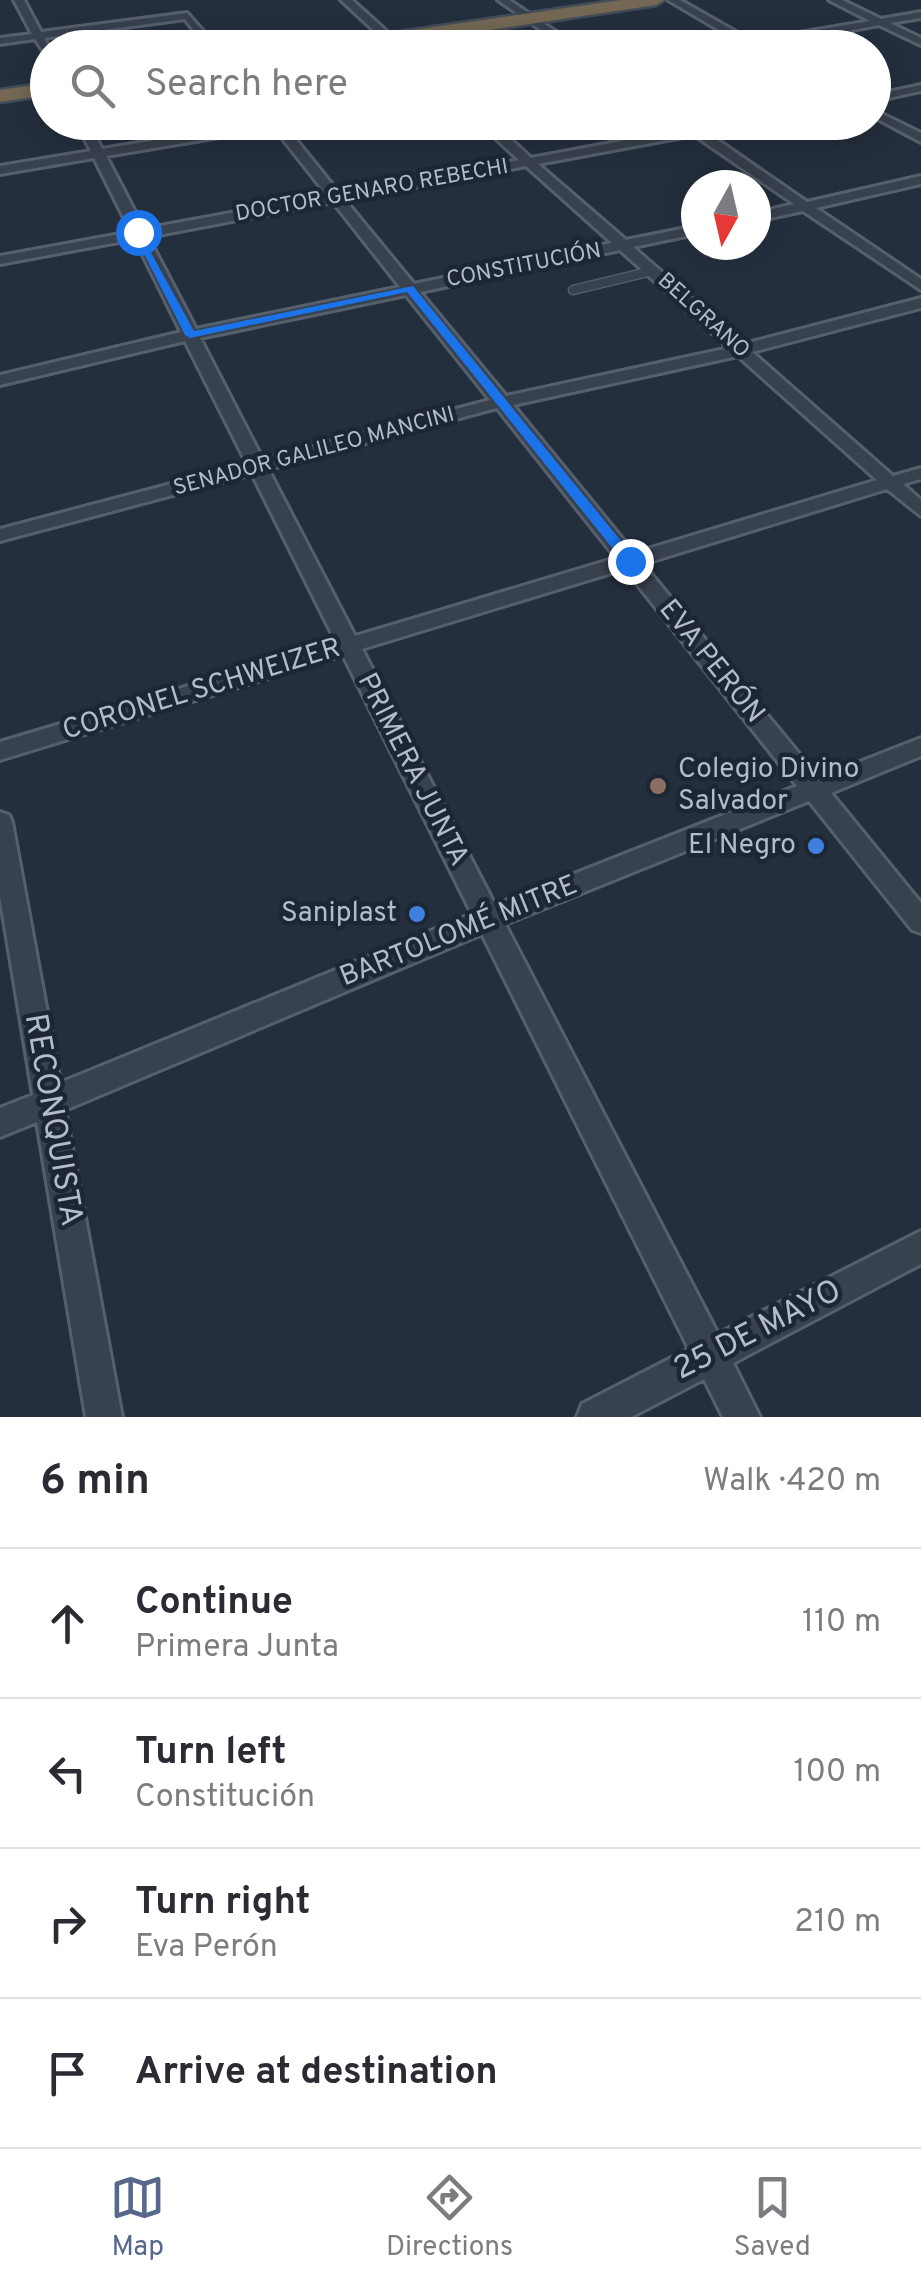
<!DOCTYPE html>
<html lang="en">
<head>
<meta charset="utf-8">
<style>
	body { margin:0; font-family:Overpass,sans-serif; background:#f7f7f7; color:#2b2b33 }
	.compass { position:absolute; left:681px; top:170px; width:90px; height:90px; border-radius:50%; background:#fff; box-shadow:0 5px 25px #0003; rotate:188deg }
	.stop { position:absolute; width:30px; height:30px; margin:-22px; border:8px solid #1a73e8; border-radius:50%; background:#fff }
	.stop.end { background:#1a73e8; border-color:#fff; box-shadow:0 2px 10px #0008 }
	.list { margin:0; padding:0; list-style:none }
	h2 { display:flex; justify-content:space-between; align-items:center; height:130px; margin:0; padding:0 40px; font-size:42px }
	h2 small { font-size:32px; font-weight:400; color:#7c7c81 }
	.list li { display:grid; grid-template-columns:65px 1fr auto; gap:30px; align-items:center; box-sizing:border-box; height:150px; padding:0 40px; border-top:2px solid #e1e1e2 }
	.list b { display:block; font-size:38px; white-space:nowrap }
	.list p { margin:0; font-size:32px; white-space:nowrap; color:#7c7c81 }
	.list em { font-size:32px; font-style:normal; color:#7c7c81 }
	.icon { flex:none; width:55px; height:55px; fill:none; stroke:currentColor; stroke-width:2; stroke-linecap:round; stroke-linejoin:round }
	.map { position:relative; flex:none; width:921px; height:1417px; overflow:hidden }
	.search { position:absolute; background:#fff; box-shadow:0 5px 25px #0003; left:30px; right:30px; top:30px; height:110px; display:flex; align-items:center; gap:25px; box-sizing:border-box; padding:0 35px; border-radius:55px; color:#7c7c81; font-size:38px }
	.sheet { height:730px; background:#fff }
	nav { display:flex; justify-content:space-around; align-items:center; box-sizing:border-box; height:140px; border-top:2px solid #e1e1e2; background:#fff; font-size:28px; color:#7c7c81 }
	nav a { display:grid; justify-items:center; gap:5px }
	nav .on { color:#56698c }
	.map>svg:first-child { display:block }
</style>
</head>
<body>
<div class="map">
<svg width="921" height="1417" viewBox="0 0 921 1417">
	<rect width="100%" height="100%" fill="#242f3e"/>
	<g fill="none" stroke-linecap="round" stroke-linejoin="round">
		<defs>
			<path id="lane" d="M573 290 652 271"/>
			<g id="street">
				<path d="M14 0H24L41 32 187 13 218 48H207L185 19 44 38 49 48 48 58 35 39 0 44V38L32 34Z"/>
				<path d="M341 0H352L405 48H393Z"/>
				<path d="M498 0H509L580 48H567Z"/>
				<path d="M668 0H680L752 41 870 21 829 0H842L881 19 921 12V18L890 23 921 38V45L879 25 757 48H726L741 43Z"/>
				<path d="M921 85V91L874 101V95Z"/>
				<path d="M874 110 921 133V142L874 117Z"/>
				<path d="M76 122H88L102 149 265 122H295L285 126 339 193 519 160 478 122H492L531 158 686 129 683 126 689 122 698 127 749 122 706 132 807 202 921 176V184L816 208 921 279V290L803 211 756 221V213L794 204 694 135 538 164 626 240 696 226V234L633 247 744 344 921 298V308L752 352 893 476 921 468V479L903 484 921 500V516L887 489 643 564 819 778 921 738V756L831 793 921 903V933L912 930 809 801 505 924 718 1334 921 1231V1264L733 1363 760 1417H723L704 1379 631 1417H577L582 1404 689 1349 482 934 65 1110 122 1417H86L37 1122 0 1137V1108L33 1095 0 896V812L9 815 12 822 60 1083 472 914 343 655 0 760V742L336 642 252 474 0 541V529L247 464 185 341 0 385V375L181 332 135 239 0 264V256L131 232 94 158 0 174V166L91 151ZM274 128 327 195 144 229 106 156ZM526 166 612 243 414 284 345 200ZM333 202 400 287 196 329 148 237ZM620 250 729 348 506 396 420 292ZM406 295 490 400 263 460 200 338ZM738 356 877 480 634 553 513 405ZM497 408 616 558 355 636 268 469ZM625 569 797 786 495 905 362 649Z"/>
			</g>
			<g id="highway">
				<path d="M621 0H664L656 5 370 48H320L329 42Z"/>
				<path d="M48 83V95L0 102V90Z"/>
			</g>
		</defs>
		<use href="#lane" stroke="#565f6c" stroke-width="11"/>
		<use href="#street" stroke="#565f6c" stroke-width="6"/>
		<use href="#highway" stroke="#434c59" stroke-width="5"/>
		<use href="#lane" stroke="#38414e" stroke-width="8"/>
		<use href="#street" fill="#38414e" fill-rule="evenodd"/>
		<use href="#highway" fill="#746855" fill-rule="evenodd"/>
	</g>
	<path fill="#1a73e8" d="M138 229 194 331 413 286 635 558V564H625L407 292 190 338 185 335 133 232Z"/>
	<circle fill="#8d6e63" stroke="#1d2633" stroke-width="4" cx="658" cy="786" r="10"/>
	<g fill="#3f7fe0" stroke="#1d2633" stroke-width="4">
		<circle cx="816" cy="846" r="10"/>
		<circle cx="417" cy="914" r="10"/>
	</g>
	<g text-anchor="middle" dominant-baseline="central" stroke-width="9" stroke-linejoin="round" paint-order="stroke">
		<g font-size="22" fill="#b4bcc9" stroke="#1d2633">
			<text transform="translate(372 191) rotate(-10)">DOCTOR GENARO REBECHI</text>
			<text transform="translate(524 266) rotate(-11)">CONSTITUCIÓN</text>
			<text transform="translate(703 316) rotate(42)">BELGRANO</text>
			<text transform="translate(314 452) rotate(-15)">SENADOR GALILEO MANCINI</text>
		</g>
		<g font-size="28" fill="#b4bcc9" stroke="#1d2633">
			<text transform="translate(711 662) rotate(51)">EVA PERÓN</text>
			<text transform="translate(202 690) rotate(-17)">CORONEL SCHWEIZER</text>
			<text transform="translate(412 770) rotate(63)">PRIMERA JUNTA</text>
			<text transform="translate(459 932) rotate(-22)">BARTOLOMÉ MITRE</text>
		</g>
		<g font-size="28" fill="#b4bcc9" stroke="#1d2633" text-anchor="end">
			<text x="678" y="770" text-anchor="start">Colegio Divino<tspan x="678" dy="32">Salvador</tspan></text>
			<text x="796" y="846">El Negro</text>
			<text x="397" y="914">Saniplast</text>
		</g>
		<g font-size="32" fill="#b4bcc9" stroke="#1d2633">
			<text transform="translate(52 1120) rotate(80)">RECONQUISTA</text>
			<text transform="translate(758 1331) rotate(-27)">25 DE MAYO</text>
		</g>
	</g>
</svg>
<svg class="compass" viewBox="-18 -18 36 36"><path d="M0-13l5 13h-10z" fill="#e53935"/><path d="M0 13l5-13h-10z" fill="#7c7c81"/></svg>
<div class="stop" style="left:138px;top:232px"></div>
<div class="stop end" style="left:630px;top:561px"></div>
<div class="search"><svg class="icon" aria-label="search" viewBox="0 0 24 24"><circle cx="10" cy="10" r="6"/><path d="M15 15l6 6"/></svg>Search here</div>
</div>
<section class="sheet">
<h2>6 min<small>Walk · 420 m</small></h2>
<ul class="list">
<li><svg class="icon" aria-label="ahead" viewBox="0 0 24 24"><path d="M12 20V5M6 11l6-6 6 6"/></svg><div><b>Continue</b><p>Primera Junta</p></div><em>110 m</em></li>
<li><svg class="icon" aria-label="left" viewBox="0 0 24 24"><path d="M17 20v-9H6M10 6l-5 5 5 5"/></svg><div><b>Turn left</b><p>Constitución</p></div><em>100 m</em></li>
<li><svg class="icon" aria-label="right" viewBox="0 0 24 24"><path d="M7 20v-9h11M14 6l5 5-5 5"/></svg><div><b>Turn right</b><p>Eva Perón</p></div><em>210 m</em></li>
<li><svg class="icon" aria-label="arrive" viewBox="0 0 24 24"><path d="M6 21V4h12l-3 4 3 4H6"/></svg><div><b>Arrive at destination</b></div></li>
</ul>
</section>
<nav>
<a class="on"><svg class="icon" aria-label="map" viewBox="0 0 24 24"><path d="M3 6l6-2 6 2 6-2v14l-6 2-6-2-6 2zM9 4v14M15 6v14"/></svg>Map</a>
<a><svg class="icon" aria-label="directions" viewBox="0 0 24 24"><path d="M12 3l9 9-9 9-9-9zM9 14v-3h6M13 9l2 2-2 2"/></svg>Directions</a>
<a><svg class="icon" aria-label="saved" viewBox="0 0 24 24"><path d="M7 4h10v16l-5-4-5 4z"/></svg>Saved</a>
</nav>
</body>
</html>
